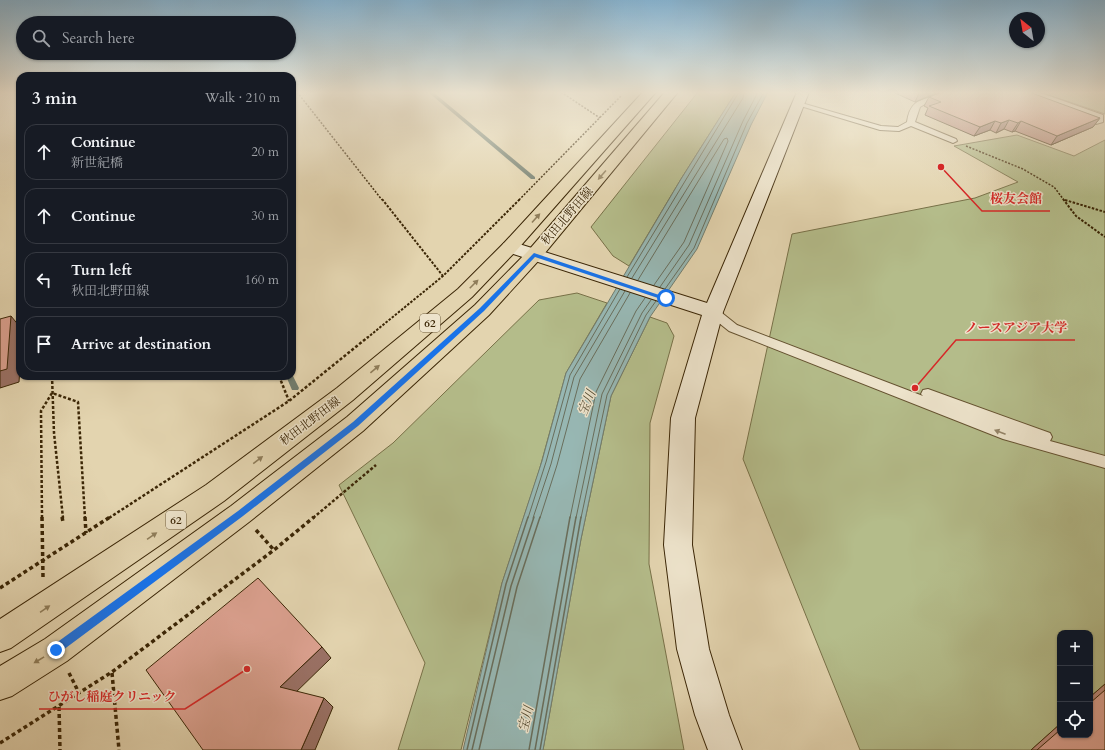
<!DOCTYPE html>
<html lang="en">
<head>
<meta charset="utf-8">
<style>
	body { margin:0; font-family:Cardo,"Noto Serif JP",serif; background:#242831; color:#f1f3f6 }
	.controls { position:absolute; right:12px; bottom:12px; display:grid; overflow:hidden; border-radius:8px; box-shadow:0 1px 3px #0004 }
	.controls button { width:36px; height:36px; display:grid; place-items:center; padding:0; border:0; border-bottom:1px solid #363941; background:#171b24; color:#f1f3f6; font:20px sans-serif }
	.compass { position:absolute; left:1009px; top:12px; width:36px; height:36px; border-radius:50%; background:#171b24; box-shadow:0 1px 3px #0004; rotate:329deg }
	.stop { position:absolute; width:12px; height:12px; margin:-9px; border:3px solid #1a73e8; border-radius:50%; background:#fff }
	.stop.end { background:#1a73e8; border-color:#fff; box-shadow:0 1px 4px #0008 }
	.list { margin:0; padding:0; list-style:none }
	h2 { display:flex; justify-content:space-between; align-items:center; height:52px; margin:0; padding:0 16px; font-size:17px }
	h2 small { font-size:13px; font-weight:400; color:#9ea1a6 }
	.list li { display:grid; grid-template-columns:26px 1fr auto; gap:12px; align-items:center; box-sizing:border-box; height:56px; margin:0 8px 8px; padding:0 8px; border:1px solid #363941; border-radius:12px }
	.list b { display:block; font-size:15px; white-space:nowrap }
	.list p { margin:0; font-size:13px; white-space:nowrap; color:#9ea1a6 }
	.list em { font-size:13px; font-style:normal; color:#9ea1a6 }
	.icon { flex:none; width:22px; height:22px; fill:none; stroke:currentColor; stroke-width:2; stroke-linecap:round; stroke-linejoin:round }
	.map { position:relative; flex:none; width:1105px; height:750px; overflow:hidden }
	.search { position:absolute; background:#171b24; box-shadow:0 1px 3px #0004; left:16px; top:16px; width:280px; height:44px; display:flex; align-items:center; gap:10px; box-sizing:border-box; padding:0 14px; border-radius:22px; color:#9ea1a6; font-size:15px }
	.panel { position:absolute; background:#171b24; box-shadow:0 1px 3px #0004; left:16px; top:72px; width:280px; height:308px; border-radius:12px }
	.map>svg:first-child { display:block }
</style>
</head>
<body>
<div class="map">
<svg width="1105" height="750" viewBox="0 0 1105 750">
	<rect width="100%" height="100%" fill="#e3d4af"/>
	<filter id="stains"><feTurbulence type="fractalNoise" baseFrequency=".005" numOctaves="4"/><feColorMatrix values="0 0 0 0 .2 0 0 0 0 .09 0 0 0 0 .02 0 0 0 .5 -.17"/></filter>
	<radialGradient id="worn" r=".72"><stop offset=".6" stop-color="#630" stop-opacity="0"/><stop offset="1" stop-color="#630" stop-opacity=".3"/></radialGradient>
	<g fill="#b4bc8a" stroke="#787148">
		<path d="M698 92H736L681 179 629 266 613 256 591 227Z"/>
		<path d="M1040 92H1105V114Z"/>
		<path d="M1017 135 1074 156 1105 140V684L1090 697V633H1060V724L1031 750H860L743 459 792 234 975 198 1018 182 954 146Z"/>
		<path d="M577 293 607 303 566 373 539 471 502 583 461 750H398L425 663 339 485 393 443 539 300Z"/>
		<path d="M650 317 667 323 674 336 650 423 649 564 684 750H543L581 539 611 396Z"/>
	</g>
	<path fill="#97b7b3" stroke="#727d6e" d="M736 92H768L751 125 697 249 650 317 611 396 581 539 543 750H463L502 583 542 461 566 373 681 179Z"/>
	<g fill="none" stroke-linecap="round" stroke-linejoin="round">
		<g stroke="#696e5c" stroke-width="1">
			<path d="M627 277 739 92"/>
			<path d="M632 278 743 98 744 92"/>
			<path d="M638 280 724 139 727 138 728 141 684 242 654 285"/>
			<path d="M660 287 689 245 743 121 758 92"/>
			<path d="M665 289 694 248 747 123 764 92"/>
			<path d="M528 518 546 462 570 375 620 289"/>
			<path d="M533 518 551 464 574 377 625 291"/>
			<path d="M540 518 557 465 580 379 630 293"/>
			<path d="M570 518 596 392 636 311 645 298"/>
			<path d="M576 518 602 394 642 313 651 300"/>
			<path d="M581 518 607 395 646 315 656 301"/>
		</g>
		<g stroke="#696e5c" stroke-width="1.5">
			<path d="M467 750 506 584 528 517"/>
			<path d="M472 750 511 586 534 517"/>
			<path d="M479 750 517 587 540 517"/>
			<path d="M529 750 570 517"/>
			<path d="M535 750 576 517"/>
			<path d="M540 750 581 517"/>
		</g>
		<g fill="#727d6e" fill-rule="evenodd">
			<path d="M428 92H433L535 177V179H531Z"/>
			<path d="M292 374 299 388 298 390H292L286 376H292Z"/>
		</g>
		<defs>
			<g id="lane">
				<path d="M944 92H952C944 101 930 100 920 107L915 122 956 139 957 141 953 143 911 126 899 131 880 130 794 104 798 102 881 126 898 127 907 122C911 95 926 102 944 92Z"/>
				<path d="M1027 92H1038L1103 115V122L1096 124V118Z"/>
				<path d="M713 308 717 309 737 325 923 396 921 394 923 390 928 389 1050 433 1052 437 1050 441 1105 456V468L1003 439 729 331 709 315 707 312 709 309Z"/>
			</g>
			<path id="secondary" d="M797 92H809L723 312 695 418 692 545 709 649 729 715 742 750H708L695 715 677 649 664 545 671 418 702 315 504 251 501 247 504 243 510 242 516 243 707 303Z"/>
			<g id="primary">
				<path d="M643 92H656L516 251 472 297 353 400 224 501 11 648 0 652V619L206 485 337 388 458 289 504 243Z"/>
				<path d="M665 92H678L540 259 489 315 363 431 249 522 67 661 12 696 0 700V666L45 639 231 506 347 417 475 305 528 251Z"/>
			</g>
		</defs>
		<use href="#lane" stroke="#655230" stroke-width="2"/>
		<use href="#secondary" stroke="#3b2606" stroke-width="2"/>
		<use href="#primary" stroke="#3b2606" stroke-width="2"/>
		<g stroke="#3b2606" stroke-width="1.5" stroke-dasharray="2 1.5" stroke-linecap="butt">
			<path d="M297 92 382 200"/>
			<path d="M561 92 600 118"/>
			<path d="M966 146 1023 169 1054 187 1064 200"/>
			<path d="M519 200 621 96"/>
		</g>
		<g stroke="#3b2606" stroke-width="2" stroke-dasharray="2.5 1.5" stroke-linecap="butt">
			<path d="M382 199 443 276"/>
			<path d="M1063 199 1076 216 1105 237"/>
			<path d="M1065 200 1105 212"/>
			<path d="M367 338 443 276 520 199"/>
		</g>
		<g stroke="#3b2606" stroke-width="2.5" stroke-dasharray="3 2" stroke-linecap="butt">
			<path d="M52 376 54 433 63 518"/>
			<path d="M279 376 289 401"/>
			<path d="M42 518 41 411 52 393 78 402 85 518"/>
			<path d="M109 518 289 401 368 337"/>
			<path d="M313 518 376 465"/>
		</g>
		<g stroke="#3b2606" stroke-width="3.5" stroke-dasharray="4 3" stroke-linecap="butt">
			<path d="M42 517 43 577"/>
			<path d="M62 517 63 522"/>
			<path d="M85 517 86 533"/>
			<path d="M256 530 274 550"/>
			<path d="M0 588 110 517"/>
			<path d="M69 673 79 693"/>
			<path d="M112 673 119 750"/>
			<path d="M59 707 60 750"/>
			<path d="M0 743 112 672 274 550 314 517"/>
		</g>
		<use href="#lane" fill="#ede3cb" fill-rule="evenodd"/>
		<use href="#secondary" fill="#ede3cb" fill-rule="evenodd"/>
		<use href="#primary" fill="#e3d4af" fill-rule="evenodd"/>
	</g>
	<g fill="#bd8a7c" stroke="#3b2606">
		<path d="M895 92H939L915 102 895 93Z"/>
		<path d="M929 97 1100 118 1093 127 1051 145 1015 131 1012 132 1004 129 996 133 990 130 974 136 925 115 928 108 924 106Z"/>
		<path d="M1105 684V750H1031L1060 724V735H1090V697Z"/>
	</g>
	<g fill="#9a7165" stroke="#3b2606">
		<path d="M920 92H939L915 102 919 93Z"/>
		<path d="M1100 118 1093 127 1051 145 1057 136Z"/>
		<path d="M1009 120 1004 129 996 133 1001 123Z"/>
		<path d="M995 121 990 130 974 136 980 127Z"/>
		<path d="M1021 121 1015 131 1012 132 1018 123Z"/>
		<path d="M11 316 20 327V368L19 382 0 388V371Z"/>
		<path d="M322 647 331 658 291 697 280 687Z"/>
		<path d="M324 698 333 707 315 750H301Z"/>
	</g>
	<g fill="#dca190" stroke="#3b2606">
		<path d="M942 92H1029L1100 118 1057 136 1021 121 1018 123 1009 120 1001 123 995 121 980 127 929 106 941 102 929 97Z"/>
		<path d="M11 316 7 369 0 371V319Z"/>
		<path d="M258 578 322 647 280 687 324 698 301 750H203L146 670Z"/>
		<path d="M1105 690V750H1037L1060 730V735H1090V703Z"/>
	</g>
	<defs><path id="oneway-solid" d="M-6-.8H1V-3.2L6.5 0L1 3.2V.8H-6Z"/></defs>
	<g fill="#8f7d5a">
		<use href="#oneway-solid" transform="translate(602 175) rotate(131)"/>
		<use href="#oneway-solid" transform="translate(536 218) rotate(-48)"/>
		<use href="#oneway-solid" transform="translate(474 284) rotate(-45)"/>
		<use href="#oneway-solid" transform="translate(375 369) rotate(-40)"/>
		<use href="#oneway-solid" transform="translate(258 460) rotate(-37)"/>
		<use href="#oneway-solid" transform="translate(152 536) rotate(-34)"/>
		<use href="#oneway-solid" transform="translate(45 609) rotate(-34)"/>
		<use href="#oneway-solid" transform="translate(39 660) rotate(149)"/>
	</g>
	<use fill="#948468" href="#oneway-solid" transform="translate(1000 432) rotate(-159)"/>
	<linearGradient id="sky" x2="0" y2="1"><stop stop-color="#87b5d3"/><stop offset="0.47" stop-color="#f2ecdb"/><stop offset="1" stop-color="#f2ecdb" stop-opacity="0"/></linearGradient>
	<rect width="1105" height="197" fill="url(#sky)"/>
	<path fill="#1a73e8" d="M534 253 668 298 664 300 535 257 484 311 358 426 243 516 59 653H52V646L238 511 353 422 480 308Z"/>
	<g text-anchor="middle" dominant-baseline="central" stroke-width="3" stroke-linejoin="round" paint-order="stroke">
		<g fill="#ede3cb" stroke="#705f41" stroke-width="1">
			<rect x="420" y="314" width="20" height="18" rx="3"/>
			<rect x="166" y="511" width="20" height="18" rx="3"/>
		</g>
		<g font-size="11" font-weight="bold" fill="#3b2606">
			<text x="430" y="323">62</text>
			<text x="176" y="520">62</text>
		</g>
		<g font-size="12" fill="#3b2606" stroke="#ede3cb">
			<text transform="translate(567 216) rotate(-49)">秋田北野田線</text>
			<text transform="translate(310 421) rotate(-37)">秋田北野田線</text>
		</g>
		<g font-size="13" font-style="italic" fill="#524a31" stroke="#ede3cb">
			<text transform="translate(587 403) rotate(-68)">宝川</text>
			<text transform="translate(526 719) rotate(-76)">宝川</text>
		</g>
	</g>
	<path fill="none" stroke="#d62828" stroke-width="1.5" d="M941 167L982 211H1050M915 388L956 340H1075M247 669L185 709H39"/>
	<g fill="#d62828" stroke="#ede3cb" stroke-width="1.5">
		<circle cx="941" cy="167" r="4"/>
		<circle cx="915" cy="388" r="4"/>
		<circle cx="247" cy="669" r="4"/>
	</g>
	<g font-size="13" text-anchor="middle" font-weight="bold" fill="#d62828" stroke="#ede3cb" stroke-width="3" stroke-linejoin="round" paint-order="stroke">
		<text x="1016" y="203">桜友会館</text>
		<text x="1016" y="332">ノースアジア大学</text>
		<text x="112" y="701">ひがし稲庭クリニック</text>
	</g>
	<rect width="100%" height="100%" filter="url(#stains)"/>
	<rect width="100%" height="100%" fill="url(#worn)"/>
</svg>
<div class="controls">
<button>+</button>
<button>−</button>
<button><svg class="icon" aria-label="locate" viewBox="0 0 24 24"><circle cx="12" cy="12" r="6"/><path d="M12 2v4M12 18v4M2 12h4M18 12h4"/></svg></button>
</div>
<svg class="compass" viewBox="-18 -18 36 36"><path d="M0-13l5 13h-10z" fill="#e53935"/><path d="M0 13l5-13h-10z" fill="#9ea1a6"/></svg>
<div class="stop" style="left:666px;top:298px"></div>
<div class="stop end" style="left:56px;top:650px"></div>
<div class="search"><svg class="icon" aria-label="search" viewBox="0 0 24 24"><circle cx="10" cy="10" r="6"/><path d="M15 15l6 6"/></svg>Search here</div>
<section class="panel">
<h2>3 min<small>Walk · 210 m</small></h2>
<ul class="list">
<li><svg class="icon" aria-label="ahead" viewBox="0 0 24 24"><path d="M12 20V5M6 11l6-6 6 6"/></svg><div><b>Continue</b><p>新世紀橋</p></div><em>20 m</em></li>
<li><svg class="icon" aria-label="ahead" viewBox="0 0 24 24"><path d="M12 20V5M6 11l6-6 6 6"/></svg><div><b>Continue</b></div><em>30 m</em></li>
<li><svg class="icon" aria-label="left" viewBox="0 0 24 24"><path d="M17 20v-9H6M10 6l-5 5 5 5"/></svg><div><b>Turn left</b><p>秋田北野田線</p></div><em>160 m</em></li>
<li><svg class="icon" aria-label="arrive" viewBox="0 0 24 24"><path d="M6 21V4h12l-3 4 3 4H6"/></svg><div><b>Arrive at destination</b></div></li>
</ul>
</section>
</div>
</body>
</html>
